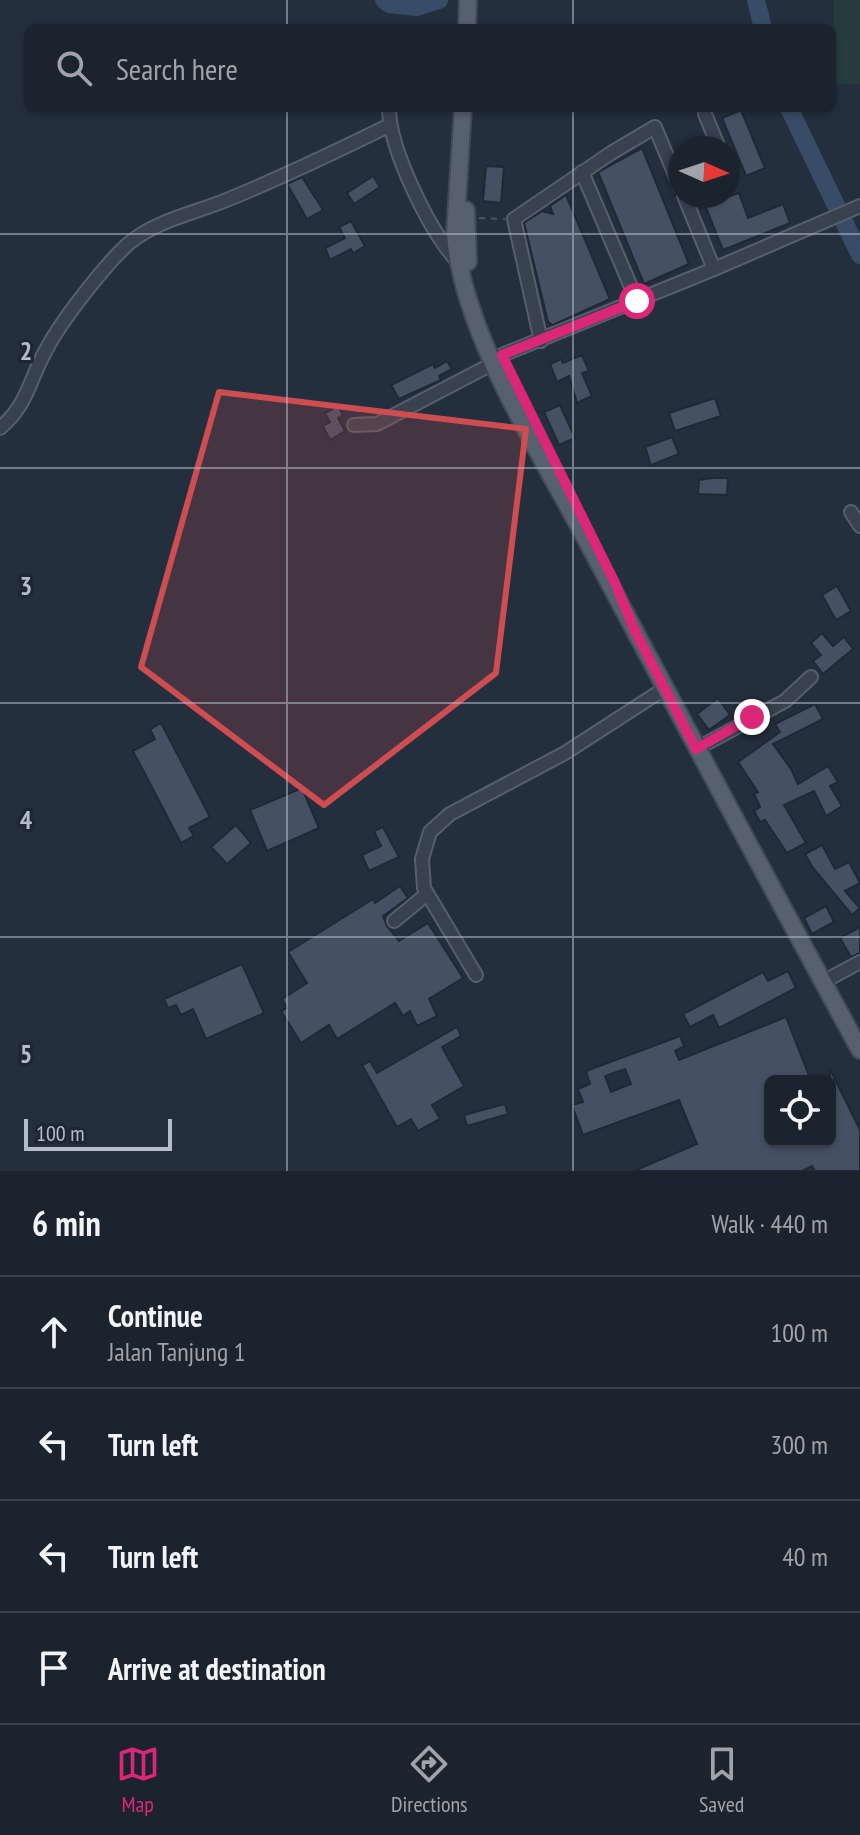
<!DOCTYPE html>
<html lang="en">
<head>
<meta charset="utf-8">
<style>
	body { margin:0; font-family:"PT Sans Narrow",sans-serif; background:#242b36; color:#f1f3f6 }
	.controls { position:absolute; right:24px; bottom:24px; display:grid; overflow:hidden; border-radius:12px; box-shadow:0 2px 6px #0004 }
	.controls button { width:72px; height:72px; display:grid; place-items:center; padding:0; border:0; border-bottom:2px solid #39404a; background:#1b232e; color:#f1f3f6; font:40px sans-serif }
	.compass { position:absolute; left:668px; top:136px; width:72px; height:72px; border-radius:50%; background:#1b232e; box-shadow:0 2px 6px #0004; rotate:93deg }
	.scale { position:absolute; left:24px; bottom:20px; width:148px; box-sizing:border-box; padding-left:8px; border:4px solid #b4bcc9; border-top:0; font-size:22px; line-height:28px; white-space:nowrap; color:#b4bcc9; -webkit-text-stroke:6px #1d2633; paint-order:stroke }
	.stop { position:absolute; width:24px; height:24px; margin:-18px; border:6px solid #db2777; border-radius:50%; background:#fff }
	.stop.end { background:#db2777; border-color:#fff; box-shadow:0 2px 8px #0008 }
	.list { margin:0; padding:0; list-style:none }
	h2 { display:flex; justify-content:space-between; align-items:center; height:104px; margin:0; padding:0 32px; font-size:34px }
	h2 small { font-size:26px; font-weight:400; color:#a0a4aa }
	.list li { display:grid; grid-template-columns:52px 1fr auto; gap:24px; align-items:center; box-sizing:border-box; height:112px; padding:0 32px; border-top:2px solid #39404a }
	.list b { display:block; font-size:30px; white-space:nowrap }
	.list p { margin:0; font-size:26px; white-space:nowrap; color:#a0a4aa }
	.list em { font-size:26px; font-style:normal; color:#a0a4aa }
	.icon { flex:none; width:44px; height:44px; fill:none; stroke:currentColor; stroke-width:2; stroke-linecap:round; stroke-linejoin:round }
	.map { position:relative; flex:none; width:860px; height:1171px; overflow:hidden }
	.search { position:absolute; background:#1b232e; box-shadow:0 2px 6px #0004; left:24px; right:24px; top:24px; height:88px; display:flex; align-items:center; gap:20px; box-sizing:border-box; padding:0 28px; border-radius:12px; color:#a0a4aa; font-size:30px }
	.sheet { height:552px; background:#1b232e }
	nav { display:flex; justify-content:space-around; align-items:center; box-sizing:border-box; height:112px; border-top:2px solid #39404a; background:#1b232e; font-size:22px; color:#a0a4aa }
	nav a { display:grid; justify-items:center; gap:4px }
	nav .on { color:#db2777 }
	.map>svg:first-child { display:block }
</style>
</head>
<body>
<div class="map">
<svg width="860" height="1171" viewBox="0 0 860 1171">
	<rect width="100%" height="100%" fill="#242f3e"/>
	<path fill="#263c3f" d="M834 0H860V84H832Z"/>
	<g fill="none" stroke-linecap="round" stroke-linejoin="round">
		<g stroke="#394c67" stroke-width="18">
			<path d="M384 0 389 4 417 7 439 0"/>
			<path d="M756 0 763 28"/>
			<path d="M789 108 860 255"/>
		</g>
	</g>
	<g fill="#455162" stroke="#1f2835" stroke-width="2" fill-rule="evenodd">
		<path d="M741 110 765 168 746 176 722 118Z"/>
		<path d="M642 148 689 264 644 284 598 172Z"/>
		<path d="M486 166 504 167 501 203 483 201Z"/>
		<path d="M373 176 380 187 354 204 347 193Z"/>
		<path d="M302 177 323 210 307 219 287 184Z"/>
		<path d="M739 193 748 218 783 204 790 223 723 250 705 205Z"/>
		<path d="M566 195 610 299 553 325 548 322 524 223 542 211 553 214 550 206Z"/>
		<path d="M351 221 365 246 353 253 351 249 330 260 325 248 345 238 339 227Z"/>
		<path d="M582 355 589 371 582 373 592 396 577 403 569 376 557 382 550 364 561 359 563 363Z"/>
		<path d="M447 361 452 369 439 376 441 380 399 399 391 385 433 364 435 368Z"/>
		<path d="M715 398 721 416 675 431 669 413Z"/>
		<path d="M560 405 575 438 559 445 544 412Z"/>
		<path d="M338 406 343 415 338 418 345 431 330 440 323 426 330 422 325 413Z"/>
		<path d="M672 437 679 454 651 465 645 447Z"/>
		<path d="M713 478H728L727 495 698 494 699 480Z"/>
		<path d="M837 586 851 611 836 620 822 595Z"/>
		<path d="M822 633 833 646 844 637 853 649 823 674 813 661 821 655 811 643Z"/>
		<path d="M718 698 730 715 709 730 697 714Z"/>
		<path d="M815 704 823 719 773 744 791 769 798 784 828 766 838 782 830 786 842 806 826 816 814 791 784 805 806 843 787 853 765 820 760 822 754 811 760 807 754 794 758 792 738 762 780 732 775 724Z"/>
		<path d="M161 723 210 817 189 828 194 836 181 843 133 751 155 739 150 729Z"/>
		<path d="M302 788 319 828 267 851 250 810Z"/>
		<path d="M236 825 251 843 227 864 211 847Z"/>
		<path d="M383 827 399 857 369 871 362 855 381 846 374 831Z"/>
		<path d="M822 845 835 869 849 862 860 883 845 891 860 908 852 915 813 868 805 854Z"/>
		<path d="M400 886 408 898 383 916 387 926 399 941 428 923 463 978 429 999 437 1016 417 1026 410 1011 403 1016 395 1003 337 1039 329 1025 301 1043 281 1011 287 1008 282 999 307 983 288 952 373 899 375 903Z"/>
		<path d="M826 906 834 922 812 934 804 918Z"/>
		<path d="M860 927V953L851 957 840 938Z"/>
		<path d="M242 964 264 1013 206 1039 193 1009 181 1015 176 1005 168 1008 164 999Z"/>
		<path d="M788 971 796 988 719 1028 713 1015 690 1027 683 1014 763 972 768 981Z"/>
		<path d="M786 1017 811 1081H770V1141H830V1069L860 1130V1171H815L812 1166 802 1171H634L697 1144 679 1100 583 1135 572 1105 583 1102 578 1089 590 1084 586 1071 680 1036 684 1046 675 1051 679 1060ZM625 1069 631 1084 611 1092 605 1076Z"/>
		<path d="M457 1027 461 1036 442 1047 464 1086 432 1105 440 1119 418 1131 411 1119 397 1127 362 1065 370 1061 377 1073Z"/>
		<path d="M505 1104 508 1114 467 1126 464 1115Z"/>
	</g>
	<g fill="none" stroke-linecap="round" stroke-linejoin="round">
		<defs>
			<g id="minor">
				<path d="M389 108C389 149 430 232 458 262"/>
				<path d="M705 114 719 148"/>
				<path d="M728 170V175"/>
				<path d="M582 172 637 301"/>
				<path d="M684 196 714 269"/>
				<path d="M541 341 514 219 611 153 655 127 680 187"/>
				<path d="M502 355 714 269 860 206"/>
				<path d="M354 425 377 424 494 363"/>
				<path d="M0 428C28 405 29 380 46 350 61 321 104 266 128 244 156 220 196 213 229 199 283 177 337 151 390 125"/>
				<path d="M851 512 860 526"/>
				<path d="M696 749 785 701 811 677"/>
				<path d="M394 921 427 894"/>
				<path d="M476 975 424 888 422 859 430 832 450 814 565 753 664 689"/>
				<path d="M823 982 860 962"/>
			</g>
			<g id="major">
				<path d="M467 28 468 0"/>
				<path d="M463 108 455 234C462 333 542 456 588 543 678 712 768 882 860 1050"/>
				<path d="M466 210 468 262"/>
			</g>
		</defs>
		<use href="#minor" stroke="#565f6c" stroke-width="16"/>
		<use href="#major" stroke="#414a57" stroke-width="20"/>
		<path stroke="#44595c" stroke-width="2" stroke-dasharray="6 6" stroke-linecap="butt" d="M479 218 505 219"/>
		<use href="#minor" stroke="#38414e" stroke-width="12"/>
		<use href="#major" stroke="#56606e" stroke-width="16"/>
	</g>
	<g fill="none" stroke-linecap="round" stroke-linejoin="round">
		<path stroke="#db2777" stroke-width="10" d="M637 301 502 355 615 583 635 631 696 749 752 717"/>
	</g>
	<path fill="#ce4d50" fill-opacity="0.2" stroke="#ce4d50" stroke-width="6" stroke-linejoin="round" d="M219 392 526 429 496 673 324 805 141 667Z"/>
	<path fill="none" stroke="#b4bcc9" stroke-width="2" stroke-opacity="0.55" d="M287 0V28M573 0V28M287 108V1171M573 108V1171M0 234H860M0 468H860M0 703H860M0 937H860"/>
	<g font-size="26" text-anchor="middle" font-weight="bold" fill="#b4bcc9" stroke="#1d2633" stroke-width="7" stroke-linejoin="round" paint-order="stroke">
		<text x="26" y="360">2</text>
		<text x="26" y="595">3</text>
		<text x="26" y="829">4</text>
		<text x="26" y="1063">5</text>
	</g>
</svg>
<div class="controls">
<button><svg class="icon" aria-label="locate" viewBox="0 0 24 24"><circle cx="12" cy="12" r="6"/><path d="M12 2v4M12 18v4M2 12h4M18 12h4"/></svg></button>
</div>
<svg class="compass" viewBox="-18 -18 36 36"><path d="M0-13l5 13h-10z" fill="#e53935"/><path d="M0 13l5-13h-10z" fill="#a0a4aa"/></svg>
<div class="scale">100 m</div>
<div class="stop" style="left:637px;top:301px"></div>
<div class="stop end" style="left:752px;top:717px"></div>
<div class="search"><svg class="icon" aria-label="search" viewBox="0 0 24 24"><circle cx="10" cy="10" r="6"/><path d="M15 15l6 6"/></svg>Search here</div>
</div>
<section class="sheet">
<h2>6 min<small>Walk · 440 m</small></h2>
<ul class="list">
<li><svg class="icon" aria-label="ahead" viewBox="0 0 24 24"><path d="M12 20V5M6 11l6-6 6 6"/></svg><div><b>Continue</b><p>Jalan Tanjung 1</p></div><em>100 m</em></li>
<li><svg class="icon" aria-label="left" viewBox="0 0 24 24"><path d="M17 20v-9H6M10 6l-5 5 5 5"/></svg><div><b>Turn left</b></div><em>300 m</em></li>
<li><svg class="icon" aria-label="left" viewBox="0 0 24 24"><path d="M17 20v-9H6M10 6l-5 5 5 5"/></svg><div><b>Turn left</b></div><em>40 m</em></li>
<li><svg class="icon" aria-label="arrive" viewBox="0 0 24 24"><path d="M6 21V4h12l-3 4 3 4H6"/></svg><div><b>Arrive at destination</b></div></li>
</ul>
</section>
<nav>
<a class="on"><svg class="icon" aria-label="map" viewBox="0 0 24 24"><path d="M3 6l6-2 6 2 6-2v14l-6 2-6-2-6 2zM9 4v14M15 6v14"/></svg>Map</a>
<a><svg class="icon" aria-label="directions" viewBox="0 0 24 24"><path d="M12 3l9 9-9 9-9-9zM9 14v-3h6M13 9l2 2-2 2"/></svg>Directions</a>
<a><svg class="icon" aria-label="saved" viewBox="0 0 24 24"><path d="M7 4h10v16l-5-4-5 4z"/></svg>Saved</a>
</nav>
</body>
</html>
